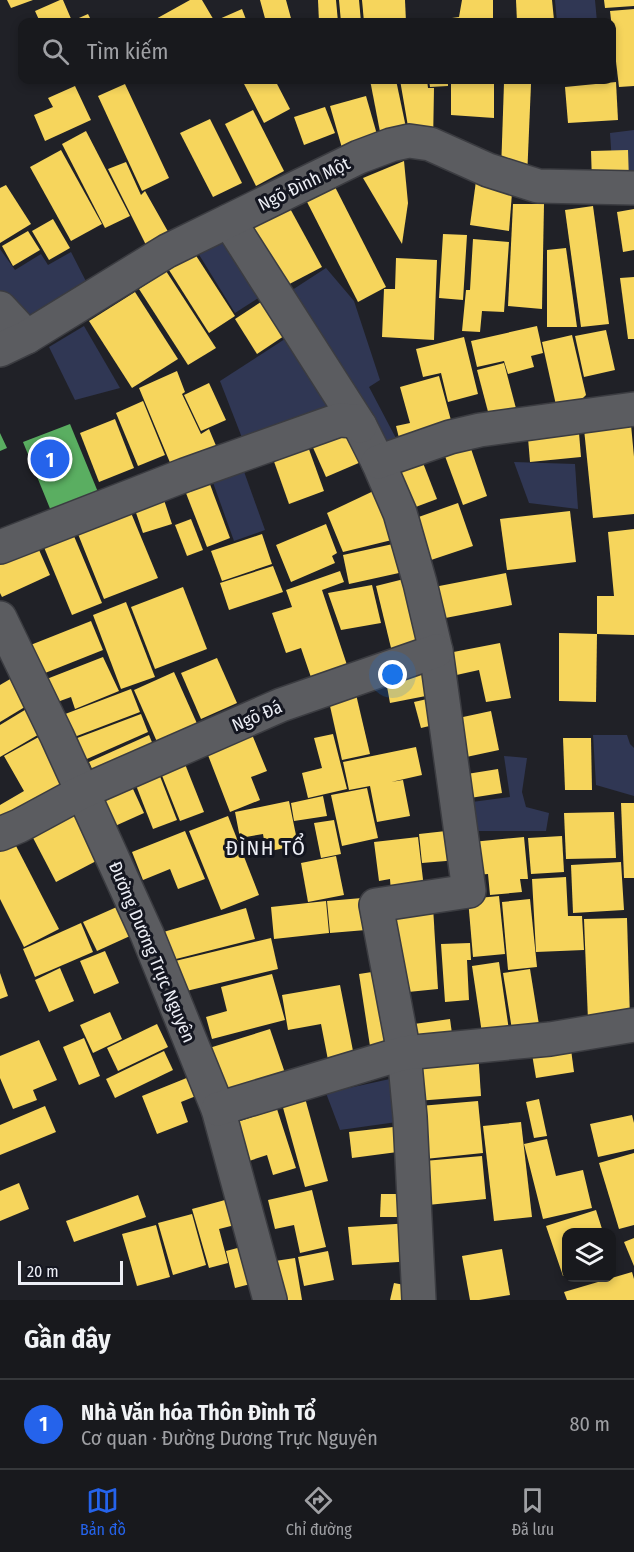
<!DOCTYPE html>
<html lang="vi">
<head>
<meta charset="utf-8">
<style>
	body { margin:0; font-family:"Fira Sans Condensed",sans-serif; background:#212226; color:#f1f3f6 }
	.controls { position:absolute; right:18px; bottom:18px; display:grid; overflow:hidden; border-radius:12px; box-shadow:0 3px 9px #0003 }
	.controls button { width:54px; height:54px; display:grid; place-items:center; padding:0; border:0; border-bottom:2px solid #36383b; background:#18191d; color:#f1f3f6; font:30px sans-serif }
	.scale { position:absolute; left:18px; bottom:15px; width:105px; box-sizing:border-box; padding-left:6px; border:3px solid #eceef5; border-top:0; font-size:16px; line-height:21px; white-space:nowrap; color:#eceef5; -webkit-text-stroke:4px #141620; paint-order:stroke }
	.you { position:absolute; left:393px; top:675px; width:21px; height:21px; margin:-15px; border:4px solid #fff; border-radius:50%; background:#1a73e8; box-shadow:0 0 0 9px #1a73e833 }
	.badge { display:grid; place-items:center; width:39px; height:39px; border-radius:50%; background:#2563eb; color:#fff; font-size:20px; font-weight:700 }
	.pin { position:absolute; translate:-50% -50%; border:3px solid #fff; box-shadow:0 2px 6px #0006 }
	.list { margin:0; padding:0; list-style:none }
	h2 { display:flex; justify-content:space-between; align-items:center; height:78px; margin:0; padding:0 24px; font-size:26px }
	h2 small { font-size:20px; font-weight:400; color:#9fa0a4 }
	.list li { display:grid; grid-template-columns:39px 1fr auto; gap:18px; align-items:center; box-sizing:border-box; height:90px; padding:0 24px; border-top:2px solid #36383b }
	.list b { display:block; font-size:22px; white-space:nowrap }
	.list p { margin:0; font-size:20px; white-space:nowrap; color:#9fa0a4 }
	.list em { font-size:20px; font-style:normal; color:#9fa0a4 }
	.icon { flex:none; width:33px; height:33px; fill:none; stroke:currentColor; stroke-width:2; stroke-linecap:round; stroke-linejoin:round }
	.map { position:relative; flex:none; width:634px; height:1300px; overflow:hidden }
	.search { position:absolute; background:#18191d; box-shadow:0 3px 9px #0003; left:18px; right:18px; top:18px; height:66px; display:flex; align-items:center; gap:15px; box-sizing:border-box; padding:0 21px; border-radius:12px; color:#9fa0a4; font-size:22px }
	.sheet { height:168px; background:#18191d }
	nav { display:flex; justify-content:space-around; align-items:center; box-sizing:border-box; height:84px; border-top:2px solid #36383b; background:#18191d; font-size:16px; color:#9fa0a4 }
	nav a { display:grid; justify-items:center; gap:3px }
	nav .on { color:#2563eb }
	.map>svg:first-child { display:block }
</style>
</head>
<body>
<div class="map">
<svg width="634" height="1300" viewBox="0 0 634 1300">
	<rect width="100%" height="100%" fill="#202127"/>
	<g fill="#303754">
		<path d="M555 0H595L597 22H557Z"/>
		<path d="M634 130V189L614 192 610 133Z"/>
		<path d="M229 236 266 293 235 313 198 253Z"/>
		<path d="M0 249 15 270 41 254 48 265 71 252 92 293 31 328 0 299Z"/>
		<path d="M326 268 354 301 380 380 369 387 399 444 379 451 286 294Z"/>
		<path d="M84 326 120 388 75 400 49 347Z"/>
		<path d="M291 335 347 413 246 448 220 381Z"/>
		<path d="M514 462 575 464 578 509 529 503Z"/>
		<path d="M242 466 265 530 234 541 211 477Z"/>
		<path d="M593 735H627L630 744 634 748V796L596 785Z"/>
		<path d="M504 756 527 758 522 792 526 807 549 813 546 831H466L464 803 510 797Z"/>
		<path d="M399 1077 404 1121 340 1130 326 1093Z"/>
	</g>
	<g fill="#f6d55c">
		<path d="M7 0H33L11 8Z"/>
		<path d="M60 0H63L72 21 88 14 92 22H40L35 11Z"/>
		<path d="M190 0H202L215 22H155L154 20Z"/>
		<path d="M260 0H286L292 22H266Z"/>
		<path d="M318 0H336L338 22H319Z"/>
		<path d="M339 0H359L361 22H341Z"/>
		<path d="M362 0H405L406 22H364Z"/>
		<path d="M462 0H493V22H452V18L459 17Z"/>
		<path d="M516 0H552L554 20 517 22Z"/>
		<path d="M604 0H634V6L605 8Z"/>
		<path d="M242 9 247 22H218L217 20Z"/>
		<path d="M634 9V86L619 87 610 11Z"/>
		<path d="M444 18V22H426V19Z"/>
		<path d="M242 80H275L290 109 264 123Z"/>
		<path d="M370 80H396L408 137 382 142Z"/>
		<path d="M400 80H427L428 88H434L433 144 410 138Z"/>
		<path d="M429 80H448V86L430 87Z"/>
		<path d="M451 80H494V118L451 115Z"/>
		<path d="M616 82 618 120 568 123 565 87Z"/>
		<path d="M504 83 531 84 527 178 501 171Z"/>
		<path d="M125 84 169 178 142 191 98 96Z"/>
		<path d="M75 86 91 120 45 141 34 115 53 107 48 98Z"/>
		<path d="M366 96 380 145 344 155 330 106Z"/>
		<path d="M325 107 335 133 304 145 294 117Z"/>
		<path d="M253 110 284 171 256 186 225 124Z"/>
		<path d="M210 119 242 183 213 197 180 133Z"/>
		<path d="M86 131 130 216 105 228 62 144Z"/>
		<path d="M61 150 102 224 71 241 30 167Z"/>
		<path d="M628 150 629 181 592 182 591 151Z"/>
		<path d="M404 161 408 203 402 244 363 178Z"/>
		<path d="M126 162 141 195 145 191 175 244 152 257 108 169Z"/>
		<path d="M332 181 386 287 358 302 304 196Z"/>
		<path d="M476 181 512 193 509 231 470 225Z"/>
		<path d="M6 185 31 224 0 243V188Z"/>
		<path d="M287 203 322 267 276 291 241 228Z"/>
		<path d="M513 204H544L542 309 508 306Z"/>
		<path d="M593 206 609 324 581 327 565 210Z"/>
		<path d="M634 209V250L623 252 617 212Z"/>
		<path d="M53 219 70 248 49 260 32 231Z"/>
		<path d="M28 231 40 250 13 266 2 246Z"/>
		<path d="M443 234 467 235 463 300 439 298Z"/>
		<path d="M473 239 509 242 504 312 482 311 480 332 462 331 466 290H470Z"/>
		<path d="M566 248 577 327H547V250Z"/>
		<path d="M195 254 235 316 209 333 169 270Z"/>
		<path d="M396 258 437 260 434 340 382 337 384 289H395Z"/>
		<path d="M166 271 216 348 188 365 139 289Z"/>
		<path d="M634 277V339H628L620 278Z"/>
		<path d="M135 292 178 359 132 388 89 321Z"/>
		<path d="M267 298 290 332 257 354 235 319Z"/>
		<path d="M537 326 543 353 531 356 534 367 508 374 504 361 477 367 471 341Z"/>
		<path d="M606 330 615 370 584 377 575 336Z"/>
		<path d="M572 335 586 395 573 408 556 405 542 342Z"/>
		<path d="M464 337 478 394 448 402 441 373 423 377 416 349Z"/>
		<path d="M504 363 518 416 491 423 477 370Z"/>
		<path d="M177 371 185 392 182 394 201 434 209 429 222 460 176 477 139 388Z"/>
		<path d="M439 376 452 424 399 438 396 426 410 423 400 387Z"/>
		<path d="M209 383 226 420 201 431 184 395Z"/>
		<path d="M143 401 165 455 138 466 116 413Z"/>
		<path d="M630 414 634 457V514L593 518 583 419Z"/>
		<path d="M115 419 134 468 99 482 80 433Z"/>
		<path d="M578 421 581 457 530 462 527 426Z"/>
		<path d="M353 425 368 459 326 477 311 443Z"/>
		<path d="M468 440 487 496 463 505 442 448Z"/>
		<path d="M306 441 324 491 289 504 271 453Z"/>
		<path d="M418 450 437 499 405 511 386 461Z"/>
		<path d="M208 479 230 538 207 547 184 488Z"/>
		<path d="M382 487 400 538 343 552 327 513Z"/>
		<path d="M163 497 172 524 143 533 134 507Z"/>
		<path d="M458 503 473 546 428 561 413 519Z"/>
		<path d="M129 508 158 578 104 599 76 529Z"/>
		<path d="M570 511 576 562 507 570 500 519Z"/>
		<path d="M191 519 203 550 187 556 175 525Z"/>
		<path d="M326 524 337 553 332 556 335 563 291 582 276 545Z"/>
		<path d="M71 529 102 603 72 615 41 540Z"/>
		<path d="M634 529V635L597 634V596H614L608 532Z"/>
		<path d="M262 534 272 564 222 581 211 551Z"/>
		<path d="M402 542 408 571 349 584 343 555Z"/>
		<path d="M36 543 50 575 2 597 0 593V559Z"/>
		<path d="M273 566 283 592 229 610 220 583Z"/>
		<path d="M340 571 344 582 322 590 351 677 315 689 301 648 286 653 272 613 292 607 286 590Z"/>
		<path d="M506 573 512 605 435 620 429 588Z"/>
		<path d="M408 578 425 644 392 652 376 586Z"/>
		<path d="M372 585 381 623 341 630 328 593Z"/>
		<path d="M183 587 207 649 155 669 131 607Z"/>
		<path d="M126 602 155 677 121 689 93 615Z"/>
		<path d="M91 621 103 650 35 677 23 648Z"/>
		<path d="M559 633 597 634 596 702 559 701Z"/>
		<path d="M500 643 511 698 486 702 479 670 443 678 438 655Z"/>
		<path d="M103 657 119 691 75 709 71 697 49 705 39 682Z"/>
		<path d="M217 658 237 703 201 719 181 673Z"/>
		<path d="M174 672 203 737 158 744 134 690Z"/>
		<path d="M431 672 436 694 390 703 386 681Z"/>
		<path d="M17 675 33 702 0 722V685Z"/>
		<path d="M131 689 140 712 69 739 60 716Z"/>
		<path d="M355 690 370 754 342 760 328 697Z"/>
		<path d="M436 697 442 723 421 728 414 702Z"/>
		<path d="M33 705 48 729 0 757V725Z"/>
		<path d="M491 711 499 750 457 759 449 720Z"/>
		<path d="M141 714 148 732 80 762 72 740Z"/>
		<path d="M251 732 267 771 251 777 260 800 230 812 206 750Z"/>
		<path d="M46 733 77 787 0 829V805L24 791 4 756Z"/>
		<path d="M333 734 347 789 308 798 302 773 322 768 314 738Z"/>
		<path d="M149 735 158 757 98 782 89 762Z"/>
		<path d="M563 738H591L592 790H565Z"/>
		<path d="M416 747 422 775 391 782 403 780 410 816 377 822 370 786 349 790 343 762Z"/>
		<path d="M183 759 204 812 180 821 159 768Z"/>
		<path d="M156 766 177 820 153 829 132 775Z"/>
		<path d="M498 769 502 793 470 798 467 774Z"/>
		<path d="M128 778 144 813 115 826 99 790Z"/>
		<path d="M367 788 378 838 342 846 331 795Z"/>
		<path d="M323 796 327 816 294 821 291 803Z"/>
		<path d="M289 801 298 845 266 852 263 834 240 838 235 812Z"/>
		<path d="M621 803H634V878H624Z"/>
		<path d="M73 809 100 859 56 882 30 832Z"/>
		<path d="M614 812 616 858 566 859 564 813Z"/>
		<path d="M228 816 259 895 221 910 189 831Z"/>
		<path d="M334 820 341 854 321 858 314 823Z"/>
		<path d="M455 830 458 860 422 863 419 834Z"/>
		<path d="M185 831 205 879 178 889 170 869 143 880 132 852Z"/>
		<path d="M562 836 564 872 531 874 528 838Z"/>
		<path d="M418 837 424 888 391 892 390 879 379 881 374 842Z"/>
		<path d="M524 837 528 879H520L522 892 490 895 488 874 475 875 472 842Z"/>
		<path d="M15 844 59 929 24 947 0 899V851Z"/>
		<path d="M336 856 344 895 308 902 301 863Z"/>
		<path d="M621 862 624 910 573 913 571 865Z"/>
		<path d="M566 877 568 916H582L584 950 536 952 532 879Z"/>
		<path d="M499 896 505 954 473 957 468 899Z"/>
		<path d="M362 898 366 930 330 933 327 901Z"/>
		<path d="M530 899 537 967 508 970 502 902Z"/>
		<path d="M326 901 329 933 274 939 271 907Z"/>
		<path d="M128 902 141 931 97 951 83 922Z"/>
		<path d="M433 907 438 989 408 992 394 912Z"/>
		<path d="M246 908 255 939 168 961 160 933Z"/>
		<path d="M627 918 630 1019 588 1020 584 919Z"/>
		<path d="M81 923 93 952 35 977 23 949Z"/>
		<path d="M271 938 278 969 178 993 171 962Z"/>
		<path d="M470 943 471 960H467L469 1000 445 1002 441 944Z"/>
		<path d="M105 951 119 983 94 994 80 961Z"/>
		<path d="M499 962 510 1037 483 1040 472 966Z"/>
		<path d="M60 968 74 1001 49 1012 35 980Z"/>
		<path d="M530 969 540 1031 513 1036 503 973Z"/>
		<path d="M385 970 396 1041 370 1046 359 974Z"/>
		<path d="M0 973 8 996 0 999Z"/>
		<path d="M272 974 285 1020 212 1039 206 1017 227 1011 221 987Z"/>
		<path d="M340 985 354 1056 328 1060 321 1024 288 1030 282 995Z"/>
		<path d="M110 1012 122 1039 93 1053 80 1025Z"/>
		<path d="M450 1019 453 1041 417 1046 414 1024Z"/>
		<path d="M157 1024 168 1047 118 1071 107 1048Z"/>
		<path d="M270 1029 286 1076 221 1096 206 1049Z"/>
		<path d="M84 1038 100 1076 79 1085 63 1047Z"/>
		<path d="M39 1040 57 1080 33 1090 37 1100 13 1109 0 1078V1056Z"/>
		<path d="M570 1042 574 1072 536 1078 531 1048Z"/>
		<path d="M164 1051 173 1070 115 1098 106 1079Z"/>
		<path d="M478 1051 481 1096 416 1101 412 1057Z"/>
		<path d="M189 1077 196 1096 181 1102 188 1122 157 1134 142 1096Z"/>
		<path d="M305 1098 328 1181 305 1187 282 1104Z"/>
		<path d="M539 1099 547 1136 534 1138 526 1102Z"/>
		<path d="M478 1101 483 1153 425 1159 420 1106Z"/>
		<path d="M45 1106 56 1132 0 1155V1125Z"/>
		<path d="M277 1109 296 1168 273 1175 267 1155 246 1162 234 1123Z"/>
		<path d="M632 1115 634 1123V1149L598 1157 590 1124Z"/>
		<path d="M521 1122 532 1217 494 1221 483 1126Z"/>
		<path d="M402 1126 405 1151 352 1158 349 1132Z"/>
		<path d="M547 1139 556 1176 583 1170 592 1208 543 1219 524 1144Z"/>
		<path d="M634 1153V1225L619 1229 599 1163Z"/>
		<path d="M482 1156 486 1199 428 1205 424 1161Z"/>
		<path d="M19 1183 29 1209 0 1221V1191Z"/>
		<path d="M312 1190 326 1247 300 1253 294 1225 275 1229 268 1200Z"/>
		<path d="M381 1194H409V1217H380Z"/>
		<path d="M138 1195 146 1217 74 1242 66 1221Z"/>
		<path d="M236 1197 243 1223 219 1229 228 1263 209 1268 192 1209Z"/>
		<path d="M596 1210 603 1232H566V1275L563 1276 546 1226Z"/>
		<path d="M192 1214 206 1265 173 1275 158 1223Z"/>
		<path d="M411 1223 414 1261 352 1265 348 1227Z"/>
		<path d="M156 1225 170 1277 137 1286 122 1234Z"/>
		<path d="M634 1238V1266L624 1242Z"/>
		<path d="M249 1245 258 1282 235 1288 226 1251Z"/>
		<path d="M502 1249 510 1295 479 1300H470L462 1256Z"/>
		<path d="M328 1251 334 1280 304 1286 298 1257Z"/>
		<path d="M295 1258 302 1300H282L275 1261Z"/>
		<path d="M632 1272 634 1279V1300H567L564 1292Z"/>
		<path d="M394 1283 415 1287 413 1300H390Z"/>
	</g>
	<g fill="#5aae61">
		<path d="M70 424 100 497 53 516 23 442Z"/>
		<path d="M0 433 7 448 0 451Z"/>
	</g>
	<g fill="none" stroke-linecap="round" stroke-linejoin="round">
		<defs>
			<g id="minor">
				<path d="M229 221 360 426 378 462 400 513 420 583 436 651 469 891 376 905 404 1053 410 1117 419 1300"/>
				<path d="M0 308 27 337"/>
				<path d="M0 350 27 337 167 251 359 157 391 145 409 141 430 144 488 170 538 186 634 188"/>
				<path d="M378 462 450 437 480 430 634 409"/>
				<path d="M0 547 185 475 339 420 356 421 360 426"/>
				<path d="M0 618 57 736 147 934 218 1109 270 1300"/>
				<path d="M0 834 19 826 82 792 281 705 436 651"/>
				<path d="M218 1109 404 1053 550 1039 634 1025"/>
			</g>
		</defs>
		<use href="#minor" stroke="#3b3c41" stroke-width="36"/>
		<use href="#minor" stroke="#5b5c60" stroke-width="33"/>
	</g>
	<g text-anchor="middle" dominant-baseline="central" stroke-width="6" stroke-linejoin="round" paint-order="stroke">
		<g font-size="18" fill="#eceef5" stroke="#141620">
			<text transform="translate(304 184) rotate(-26)">Ngõ Đình Một</text>
			<text transform="translate(257 716) rotate(-23)">Ngõ Đá</text>
			<text transform="translate(152 952) rotate(67)">Đường Dương Trực Nguyên</text>
		</g>
		<g font-size="21" letter-spacing="1.5" fill="#eceef5" stroke="#141620">
			<text x="266" y="848">ĐÌNH TỔ</text>
		</g>
	</g>
</svg>
<div class="controls">
<button><svg class="icon" aria-label="layers" viewBox="0 0 24 24"><path d="M12 4l9 5-9 5-9-5zM3 14l9 5 9-5"/></svg></button>
</div>
<div class="scale">20 m</div>
<div class="you"></div>
<div class="pin badge" style="left:50px;top:459px">1</div>
<div class="search"><svg class="icon" aria-label="search" viewBox="0 0 24 24"><circle cx="10" cy="10" r="6"/><path d="M15 15l6 6"/></svg>Tìm kiếm</div>
</div>
<section class="sheet">
<h2>Gần đây<small></small></h2>
<ul class="list">
<li><span class="badge">1</span><div><b>Nhà Văn hóa Thôn Đình Tổ</b><p>Cơ quan · Đường Dương Trực Nguyên</p></div><em>80 m</em></li>
</ul>
</section>
<nav>
<a class="on"><svg class="icon" aria-label="map" viewBox="0 0 24 24"><path d="M3 6l6-2 6 2 6-2v14l-6 2-6-2-6 2zM9 4v14M15 6v14"/></svg>Bản đồ</a>
<a><svg class="icon" aria-label="directions" viewBox="0 0 24 24"><path d="M12 3l9 9-9 9-9-9zM9 14v-3h6M13 9l2 2-2 2"/></svg>Chỉ đường</a>
<a><svg class="icon" aria-label="saved" viewBox="0 0 24 24"><path d="M7 4h10v16l-5-4-5 4z"/></svg>Đã lưu</a>
</nav>
</body>
</html>
